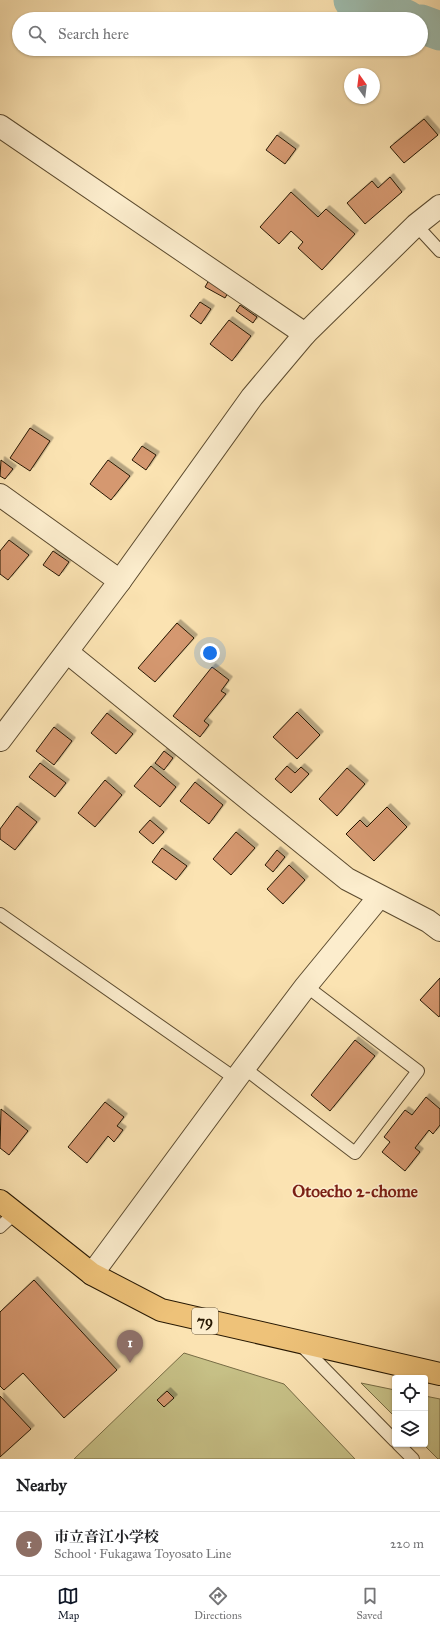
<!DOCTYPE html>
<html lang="en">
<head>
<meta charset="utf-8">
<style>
	body { margin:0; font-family:"IM FELL Great Primer","Noto Serif JP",serif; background:#f2f2f2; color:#202124 }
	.controls { position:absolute; right:12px; bottom:12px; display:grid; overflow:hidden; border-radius:4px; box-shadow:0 1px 3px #0004 }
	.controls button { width:36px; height:36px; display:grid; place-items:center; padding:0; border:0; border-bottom:1px solid #e0e0e0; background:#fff; color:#202124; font:20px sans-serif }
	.compass { position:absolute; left:344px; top:68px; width:36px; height:36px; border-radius:50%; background:#fff; box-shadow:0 1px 3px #0004; rotate:346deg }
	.you { position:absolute; left:210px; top:653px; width:14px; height:14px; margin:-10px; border:3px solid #fff; border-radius:50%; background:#1a73e8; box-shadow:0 0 0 6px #1a73e833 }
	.badge { display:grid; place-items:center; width:26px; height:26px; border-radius:50%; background:#111827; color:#fff; font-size:13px; font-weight:700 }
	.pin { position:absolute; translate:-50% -33px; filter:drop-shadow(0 1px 2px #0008) }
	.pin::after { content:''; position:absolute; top:21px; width:14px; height:12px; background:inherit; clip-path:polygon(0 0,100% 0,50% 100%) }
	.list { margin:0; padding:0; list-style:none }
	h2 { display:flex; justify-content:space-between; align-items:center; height:52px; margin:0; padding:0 16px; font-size:17px }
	h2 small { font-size:13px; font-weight:400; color:#757577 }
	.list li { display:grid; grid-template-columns:26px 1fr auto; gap:12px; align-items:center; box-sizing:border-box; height:64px; padding:0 16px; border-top:1px solid #e0e0e0 }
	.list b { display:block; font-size:15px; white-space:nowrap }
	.list p { margin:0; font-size:13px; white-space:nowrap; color:#757577 }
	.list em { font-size:13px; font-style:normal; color:#757577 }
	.icon { flex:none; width:22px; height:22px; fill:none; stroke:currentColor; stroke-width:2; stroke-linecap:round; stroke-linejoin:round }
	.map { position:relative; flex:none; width:440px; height:1459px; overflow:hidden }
	.search { position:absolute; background:#fff; box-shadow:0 1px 3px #0004; left:12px; right:12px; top:12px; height:44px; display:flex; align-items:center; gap:10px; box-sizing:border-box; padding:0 14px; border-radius:22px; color:#757577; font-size:15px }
	.sheet { height:116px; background:#fff }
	nav { display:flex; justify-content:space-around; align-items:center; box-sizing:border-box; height:56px; border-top:1px solid #e0e0e0; background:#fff; font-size:11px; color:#757577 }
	nav a { display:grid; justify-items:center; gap:2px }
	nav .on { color:#111827 }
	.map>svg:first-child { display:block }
</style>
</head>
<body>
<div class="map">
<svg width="440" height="1459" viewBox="0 0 440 1459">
	<defs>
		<filter id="shadow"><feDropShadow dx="3.5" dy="-3.5" stdDeviation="0" flood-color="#0004"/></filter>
	</defs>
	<rect width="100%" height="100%" fill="#fbe3b2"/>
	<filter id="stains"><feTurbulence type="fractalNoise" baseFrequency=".005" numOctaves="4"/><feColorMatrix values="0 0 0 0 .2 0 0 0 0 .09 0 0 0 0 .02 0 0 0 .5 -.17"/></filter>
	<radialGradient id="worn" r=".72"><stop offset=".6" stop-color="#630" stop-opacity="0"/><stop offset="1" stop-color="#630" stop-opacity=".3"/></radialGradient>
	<g fill="#c7c187" stroke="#776c45">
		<path d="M184 1353 284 1384 355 1459H74Z"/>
		<path d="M361 1383 395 1390V1417Z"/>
		<path d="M425 1396 440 1399V1459H438L423 1444H425Z"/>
	</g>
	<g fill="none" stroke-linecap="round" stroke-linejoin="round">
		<g stroke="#9fbeb0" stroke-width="39">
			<path d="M353 0 406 19"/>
			<path d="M421 24 440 31"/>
		</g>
	</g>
	<g fill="#d59870" stroke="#271803" filter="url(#shadow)">
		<path d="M424 119 438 135 404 163 390 147Z"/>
		<path d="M277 135 296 149 285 164 266 150Z"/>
		<path d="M390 177 402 192 365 224 347 203 372 181 378 188Z"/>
		<path d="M291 192 318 217 326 209 355 234 322 270 298 248 303 242 291 231 279 244 260 227Z"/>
		<path d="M209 280 229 291 225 298 205 287Z"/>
		<path d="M200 302 211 309 201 324 190 316Z"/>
		<path d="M240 305 257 317 253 323 236 311Z"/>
		<path d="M229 320 251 336 232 361 210 344Z"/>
		<path d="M30 428 50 441 30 471 10 458Z"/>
		<path d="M142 446 156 455 146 470 132 460Z"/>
		<path d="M1 460 13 469 5 479 0 476Z"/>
		<path d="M108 460 130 476 111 500 90 484Z"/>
		<path d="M9 540 29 555 8 580 0 574V551Z"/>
		<path d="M53 551 69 562 59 576 43 565Z"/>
		<path d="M177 623 194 638 155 682 138 668Z"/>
		<path d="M212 667 229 680 221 691 226 694 204 721 209 725 200 737 173 716Z"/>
		<path d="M297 712 320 735 297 759 273 737Z"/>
		<path d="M107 713 133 734 116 754 91 733Z"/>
		<path d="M54 727 72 741 54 765 36 751Z"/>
		<path d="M164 751 173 758 164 770 155 763Z"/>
		<path d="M40 763 66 783 55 797 29 777Z"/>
		<path d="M151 766 176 787 160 807 134 786Z"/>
		<path d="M287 766 295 773 301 767 309 774 291 793 275 779Z"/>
		<path d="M347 768 365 784 337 816 319 799Z"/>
		<path d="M105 780 122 795 95 827 78 813Z"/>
		<path d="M195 782 223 805 209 824 180 801Z"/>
		<path d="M17 806 37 822 15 850 0 839V829Z"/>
		<path d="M387 807 407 827 374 861 346 834 360 820 367 827Z"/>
		<path d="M150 820 164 832 153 844 139 832Z"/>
		<path d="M236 832 255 848 231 875 213 859Z"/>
		<path d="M162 848 187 866 176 880 152 862Z"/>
		<path d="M277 850 285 857 273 872 265 865Z"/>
		<path d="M289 865 305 880 283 904 267 889Z"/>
		<path d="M440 978V1015L439 1017 420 1000Z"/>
		<path d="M355 1040 375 1056 330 1111 311 1095Z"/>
		<path d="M426 1097 440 1109V1125L433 1134 429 1130 415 1148 420 1152 405 1171 382 1152 390 1142 384 1137 405 1110 412 1115Z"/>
		<path d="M105 1102 124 1117 117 1126 123 1130 114 1142 108 1136 87 1163 68 1147Z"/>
		<path d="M1 1109 28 1131 9 1155 0 1148Z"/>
		<path d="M34 1280 117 1370 64 1418 23 1373 4 1390 0 1386V1312Z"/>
		<path d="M167 1391 174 1398 164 1407 157 1400Z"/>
		<path d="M0 1396 31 1429 0 1457Z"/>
	</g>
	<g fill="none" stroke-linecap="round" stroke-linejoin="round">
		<defs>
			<g id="service">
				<path d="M416 225 440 251"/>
				<path d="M0 914 236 1079"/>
				<path d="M244 1068 355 1153 418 1071 306 986"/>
				<path d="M0 1227 15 1213"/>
				<path d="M301 1345 395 1441"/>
				<path d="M398 1444 413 1459"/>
			</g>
			<g id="minor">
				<path d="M0 126 305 334"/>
				<path d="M0 495 120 581"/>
				<path d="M67 652 347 879 428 921 440 930"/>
				<path d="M92 1274 244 1068 306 986 379 897"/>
			</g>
			<path id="tertiary" d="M0 740 120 581 252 397 305 334 416 225 440 206"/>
			<path id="primary" d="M0 1201 92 1274 161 1310 440 1374"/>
		</defs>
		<use href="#service" stroke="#5c4b2f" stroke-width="14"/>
		<use href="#minor" stroke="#5c4b2f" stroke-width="24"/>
		<use href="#tertiary" stroke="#5c4b2f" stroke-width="24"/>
		<use href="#primary" stroke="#271803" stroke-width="24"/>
		<use href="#service" stroke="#fcedcd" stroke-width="12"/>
		<use href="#minor" stroke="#fcedcd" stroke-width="22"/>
		<use href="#tertiary" stroke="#fcedcd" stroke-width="22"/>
		<use href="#primary" stroke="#eec279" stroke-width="22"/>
	</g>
	<g text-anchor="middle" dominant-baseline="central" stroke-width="3" stroke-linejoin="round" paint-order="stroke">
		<rect fill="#fcedcd" stroke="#675840" stroke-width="1" x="192" y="1308" width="26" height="26" rx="3"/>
		<g font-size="15" font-weight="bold" fill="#271803">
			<text x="205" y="1321">79</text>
		</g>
		<g font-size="17" font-weight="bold" fill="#7a1f14" stroke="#fcedcd">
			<text x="355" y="1191">Otoecho 2-chome</text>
		</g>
	</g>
	<rect width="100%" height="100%" filter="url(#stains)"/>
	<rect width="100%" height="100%" fill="url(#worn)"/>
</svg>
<div class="controls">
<button><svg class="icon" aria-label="locate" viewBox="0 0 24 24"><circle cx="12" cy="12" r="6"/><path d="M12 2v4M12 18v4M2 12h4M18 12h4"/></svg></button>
<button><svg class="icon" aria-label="layers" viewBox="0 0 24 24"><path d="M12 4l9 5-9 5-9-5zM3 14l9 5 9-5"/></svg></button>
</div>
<svg class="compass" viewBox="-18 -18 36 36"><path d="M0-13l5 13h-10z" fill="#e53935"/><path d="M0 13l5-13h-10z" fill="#757577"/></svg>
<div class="you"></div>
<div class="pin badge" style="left:130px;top:1363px;background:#8d6e63">1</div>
<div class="search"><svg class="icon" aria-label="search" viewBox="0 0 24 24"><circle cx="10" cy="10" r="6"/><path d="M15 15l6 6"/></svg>Search here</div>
</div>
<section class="sheet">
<h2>Nearby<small></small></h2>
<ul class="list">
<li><span class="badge" style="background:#8d6e63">1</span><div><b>市立音江小学校</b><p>School · Fukagawa Toyosato Line</p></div><em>220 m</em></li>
</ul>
</section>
<nav>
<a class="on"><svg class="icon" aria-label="map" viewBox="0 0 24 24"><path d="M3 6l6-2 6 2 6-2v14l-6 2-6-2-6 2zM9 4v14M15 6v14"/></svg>Map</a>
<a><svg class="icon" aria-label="directions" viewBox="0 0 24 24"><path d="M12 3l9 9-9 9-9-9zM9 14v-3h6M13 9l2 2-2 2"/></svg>Directions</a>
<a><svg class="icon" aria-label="saved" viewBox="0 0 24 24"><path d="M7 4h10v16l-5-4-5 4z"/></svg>Saved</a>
</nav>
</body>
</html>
